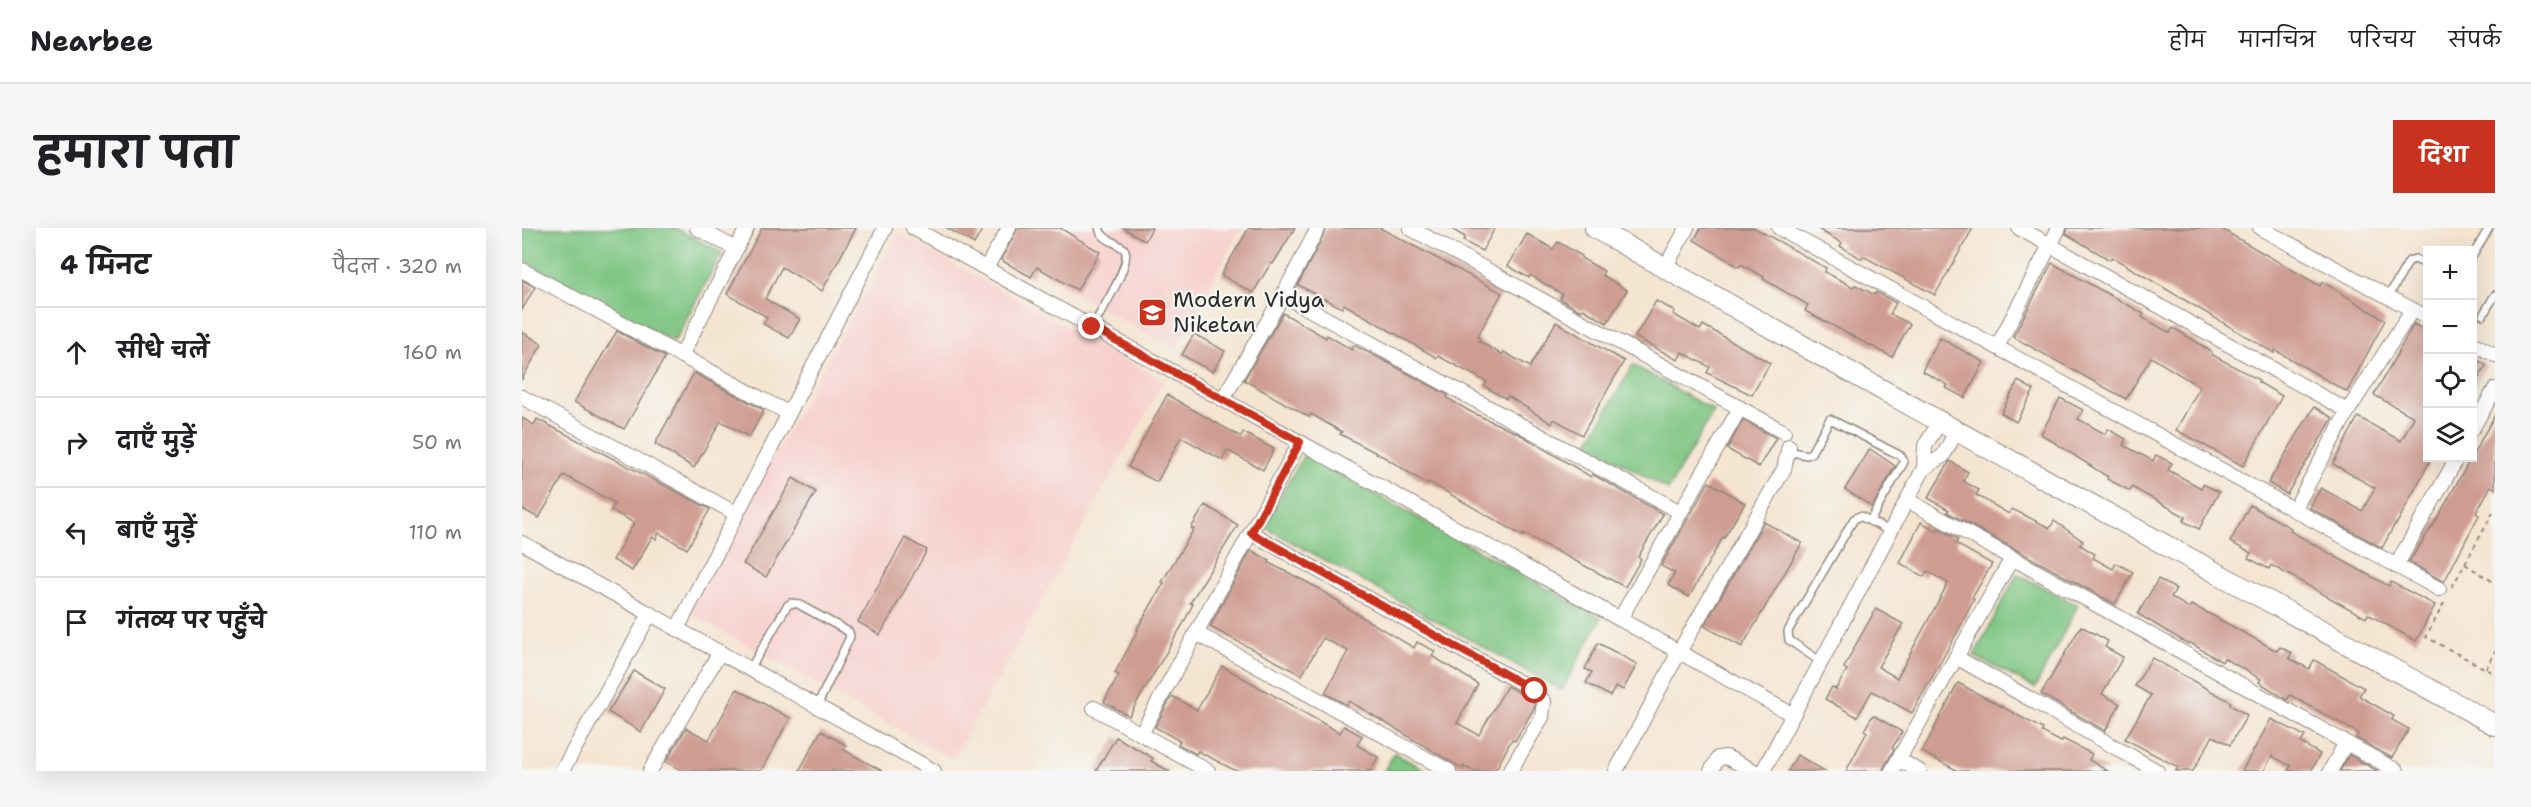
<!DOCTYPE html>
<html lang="hi">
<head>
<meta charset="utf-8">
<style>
	body { margin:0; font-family:"Shantell Sans","Playpen Sans Deva",sans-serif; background:#f6f6f6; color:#202124 }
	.controls { position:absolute; right:18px; top:18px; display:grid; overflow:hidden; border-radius:0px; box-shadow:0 6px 24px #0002 }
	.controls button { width:54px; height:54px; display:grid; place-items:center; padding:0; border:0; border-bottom:2px solid #e0e0e0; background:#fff; color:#202124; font:30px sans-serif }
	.stop { position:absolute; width:18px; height:18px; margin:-14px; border:4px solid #c8321e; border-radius:50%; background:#fff }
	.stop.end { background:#c8321e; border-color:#fff; box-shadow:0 2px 6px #0008 }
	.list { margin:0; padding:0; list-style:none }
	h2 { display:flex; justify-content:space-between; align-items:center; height:78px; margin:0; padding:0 24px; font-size:26px }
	h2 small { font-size:20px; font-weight:400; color:#757577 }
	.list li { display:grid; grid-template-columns:39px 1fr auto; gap:18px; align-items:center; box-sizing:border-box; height:90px; padding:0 24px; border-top:2px solid #e0e0e0 }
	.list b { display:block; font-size:22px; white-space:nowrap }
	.list em { font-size:20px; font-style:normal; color:#757577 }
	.icon { flex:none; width:33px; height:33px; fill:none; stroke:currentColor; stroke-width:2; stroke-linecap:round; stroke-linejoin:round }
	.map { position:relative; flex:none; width:1973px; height:543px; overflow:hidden; border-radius:0px }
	header { display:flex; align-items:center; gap:36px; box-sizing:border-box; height:84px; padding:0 30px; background:#fff; border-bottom:2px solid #e0e0e0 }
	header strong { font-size:28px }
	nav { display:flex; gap:33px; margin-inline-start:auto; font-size:21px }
	.intro { display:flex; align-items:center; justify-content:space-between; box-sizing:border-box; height:144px; padding:0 36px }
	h1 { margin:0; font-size:42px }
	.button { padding:15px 27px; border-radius:0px; background:#c8321e; color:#fff; font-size:21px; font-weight:700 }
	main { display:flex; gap:36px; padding:0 36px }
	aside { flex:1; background:#fff; border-radius:0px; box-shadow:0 6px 24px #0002 }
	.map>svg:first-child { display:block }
</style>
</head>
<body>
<header>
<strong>Nearbee</strong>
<nav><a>होम</a><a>मानचित्र</a><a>परिचय</a><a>संपर्क</a></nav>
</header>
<div class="intro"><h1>हमारा पता</h1><a class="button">दिशा</a></div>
<main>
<aside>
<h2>4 मिनट<small>पैदल · 320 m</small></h2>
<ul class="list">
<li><svg class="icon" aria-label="ahead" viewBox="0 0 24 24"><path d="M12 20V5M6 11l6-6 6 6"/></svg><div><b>सीधे चलें</b></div><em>160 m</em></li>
<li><svg class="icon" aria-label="right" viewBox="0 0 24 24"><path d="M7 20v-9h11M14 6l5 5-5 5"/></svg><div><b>दाएँ मुड़ें</b></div><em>50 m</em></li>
<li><svg class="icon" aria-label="left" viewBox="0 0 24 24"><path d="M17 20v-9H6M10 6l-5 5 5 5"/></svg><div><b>बाएँ मुड़ें</b></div><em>110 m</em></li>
<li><svg class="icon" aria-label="arrive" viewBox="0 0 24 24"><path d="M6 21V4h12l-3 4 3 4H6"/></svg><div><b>गंतव्य पर पहुँचे</b></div></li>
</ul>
</aside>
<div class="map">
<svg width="1973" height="543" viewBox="0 0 1973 543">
	<rect width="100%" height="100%" fill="#f6f6f2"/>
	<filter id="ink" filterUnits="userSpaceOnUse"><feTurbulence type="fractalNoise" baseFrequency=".0167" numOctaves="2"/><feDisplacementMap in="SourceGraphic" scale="12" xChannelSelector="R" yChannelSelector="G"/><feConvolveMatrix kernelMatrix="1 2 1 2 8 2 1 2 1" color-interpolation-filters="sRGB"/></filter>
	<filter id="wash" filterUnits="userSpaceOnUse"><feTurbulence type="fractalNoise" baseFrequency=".008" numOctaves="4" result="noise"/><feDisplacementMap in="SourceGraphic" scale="24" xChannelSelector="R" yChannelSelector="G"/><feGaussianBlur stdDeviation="1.35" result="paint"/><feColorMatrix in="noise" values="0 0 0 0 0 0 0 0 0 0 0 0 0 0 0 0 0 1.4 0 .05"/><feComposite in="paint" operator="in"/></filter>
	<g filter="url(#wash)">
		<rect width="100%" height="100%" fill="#f4e5d1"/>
		<g fill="#f7d0cd">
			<path d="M550 0H719L653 122 521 47Z"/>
			<path d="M376 5 642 153 431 532 165 384Z"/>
		</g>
		<g fill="#7ec582" stroke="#547856" stroke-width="1.5">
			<path d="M0 0H154L200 25 152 114 0 32Z"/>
			<path d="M1111 137 1192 183 1146 262 1066 215Z"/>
			<path d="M782 227 1079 390 1040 462 742 299Z"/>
			<path d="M1495 346 1556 377 1513 460 1452 428Z"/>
			<path d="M872 525 905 543H862Z"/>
		</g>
		<g id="blocks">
			<g fill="#cf9c91">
				<path d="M240 0H334L300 63 260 39 243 71 278 91 267 110 241 96 245 89 205 66Z"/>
				<path d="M425 0H461L452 16Z"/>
				<path d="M496 0H538L578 24 555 62 515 39 509 49 479 32Z"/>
				<path d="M601 0H630L623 13Z"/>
				<path d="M727 0H773L751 36 749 35 731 65 699 47Z"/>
				<path d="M805 0H858L980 65 955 109 958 111 957 113 980 127 982 124 1008 139 1034 94 1102 133 1060 207 1032 191 1030 196 986 168 984 171 962 158 965 154 916 128 915 130 822 76 820 80 776 57Z"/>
				<path d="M928 0H973L960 23 941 13 943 9Z"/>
				<path d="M1179 0H1233L1304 40 1303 44 1331 59 1333 57 1353 67 1354 64 1374 75 1368 86 1388 96 1370 129 1283 83 1286 77 1241 51 1242 49 1219 36 1217 39 1172 12Z"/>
				<path d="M1294 0H1451L1413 67 1341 28 1340 31 1318 18 1320 15Z"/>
				<path d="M1546 0H1698L1798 58 1801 54 1863 92 1825 164 1753 122 1752 125 1590 29 1588 32 1544 6Z"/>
				<path d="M1005 6 1031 21 1036 14 1060 28 1059 30 1082 43 1080 47 1105 62 1085 95 1061 81 1059 83 1038 71 1040 66 1008 47 1007 50 986 38Z"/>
				<path d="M1530 35 1622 86 1620 89 1648 105 1651 100 1670 111 1690 124 1689 126 1737 152 1736 154 1760 168 1721 238 1654 202 1678 159 1629 129 1604 171 1491 109Z"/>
				<path d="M0 52 13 59 0 82Z"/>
				<path d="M1134 73 1153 83 1151 86 1178 102 1181 97 1248 135 1230 167 1185 145 1188 139 1160 124 1156 132 1113 109Z"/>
				<path d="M761 85 804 110 805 107 830 122 832 117 859 131 926 167 925 170 949 184 999 207 1069 249 1070 246 1141 286 1116 329 1119 331 1103 359 1002 306 1001 308 907 254 906 257 864 230 818 206 820 204 789 186 787 189 722 152Z"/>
				<path d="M1892 96 1905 104V230L1909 231 1874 297 1873 296 1860 320 1788 280 1799 260 1840 283 1853 260 1811 236 1836 189 1879 213 1892 189 1852 167Z"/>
				<path d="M95 103 143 129 102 201 52 174Z"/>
				<path d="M0 104 20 116 0 151Z"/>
				<path d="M672 106 703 123 691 144 660 127Z"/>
				<path d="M1418 110 1462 134 1443 170 1424 160 1426 157 1400 143Z"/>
				<path d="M1950 129 1964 137 1950 162Z"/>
				<path d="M172 145 242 182 227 209 199 193 172 240 133 216Z"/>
				<path d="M1496 153 1512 162 1494 194 1479 185Z"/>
				<path d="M645 167 719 209 721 204 752 221 741 242 705 222 700 232 659 209 635 254 606 239Z"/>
				<path d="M1538 170 1561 182 1556 191 1583 206 1586 201 1604 211 1601 217 1631 233 1634 227 1650 235 1646 242 1679 260 1681 256 1697 264 1677 301 1661 293 1664 289 1624 267 1610 259 1608 263 1585 251 1586 249 1519 206Z"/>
				<path d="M1792 179 1811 190 1765 266 1746 255Z"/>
				<path d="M1973 187V261L1969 258 1954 285 1957 287 1922 354 1887 334 1915 291Z"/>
				<path d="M0 190 12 197 15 191 188 281 165 321 137 305 134 311 130 309 110 343 91 332 112 295 89 282 93 275 42 247 17 290 0 281Z"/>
				<path d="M1221 192 1254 210 1237 239 1205 221Z"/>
				<path d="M1348 221 1373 238 1350 279 1323 261Z"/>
				<path d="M1428 233 1446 244 1441 253 1457 262 1454 267 1487 286 1490 281 1528 300 1532 293 1561 313 1558 317 1573 326 1571 330 1591 341 1594 335 1611 344 1593 376 1425 284 1427 282 1406 270Z"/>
				<path d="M271 250 294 264 244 349 221 336Z"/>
				<path d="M1187 254 1223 275 1202 310 1201 309 1167 369 1146 357 1153 345 1139 338Z"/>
				<path d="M683 277 716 297 668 375 671 376 661 396 607 488 582 474 597 447 593 445 616 402 615 401 642 355 640 354 672 301 669 300Z"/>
				<path d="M1728 277 1769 300 1768 303 1841 344 1867 358 1869 354 1913 377 1894 413 1846 386 1844 390 1749 337 1747 341 1726 330 1729 325 1708 314Z"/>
				<path d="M1242 294 1280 315 1220 419 1182 398Z"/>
				<path d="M1399 294 1415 303 1416 300 1436 311 1434 316 1470 336 1450 370 1452 371 1436 403 1390 485 1350 463 1335 489 1303 471 1310 459 1314 461 1325 442 1322 440 1333 418 1354 381 1381 396 1356 439 1375 450 1426 355 1405 343 1402 349 1378 335Z"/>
				<path d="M383 310 405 322 358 407 336 394Z"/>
				<path d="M729 322 748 333 747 335 796 360 819 375 818 376 892 420 895 414 913 423 910 428 956 456 935 495 957 507 985 458 1007 470 1013 476 1012 480 993 513 990 511 973 543H951L942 538 941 541 827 473 825 477 803 465 826 423 801 410 780 447 688 399Z"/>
				<path d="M1636 351 1654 361 1649 369 1667 380 1669 377 1686 385 1755 423 1758 419 1770 425 1767 430 1787 441 1792 432 1842 460 1837 468 1872 488 1870 492 1887 501 1870 530 1834 510 1836 505 1768 467 1765 472 1737 454 1739 451 1702 430 1700 434 1667 414 1666 416 1616 386Z"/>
				<path d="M1559 398 1586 413 1583 419 1601 429 1580 466 1598 476 1583 503 1519 466Z"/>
				<path d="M1076 415 1115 436 1101 462 1094 458 1088 468 1064 455 1070 444 1063 441Z"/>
				<path d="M1630 430 1709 474 1708 477 1725 487 1708 517 1691 508 1671 543H1654L1656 539 1603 511 1629 467 1613 458Z"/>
				<path d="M700 438 818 505 822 498 840 508 835 517 856 529 848 543H714L676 523 674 526 656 516 658 513 633 499 650 468 675 482Z"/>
				<path d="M112 443 143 461 119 504 86 484Z"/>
				<path d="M1436 455 1521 501 1520 504 1539 514 1541 511 1570 526 1567 532 1586 543H1436L1400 524Z"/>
				<path d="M215 461 268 490 239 543H161L144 534 164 500 187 512Z"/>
				<path d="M1351 487 1380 504 1370 520 1372 521 1360 543H1324L1345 504 1342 502Z"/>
				<path d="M1749 491 1783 508 1779 515 1798 526 1789 543H1766L1769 538 1750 528 1742 543H1720Z"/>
				<path d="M299 503 324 517 322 522 360 543H277Z"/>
				<path d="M594 509 631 530 629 533 647 543H574Z"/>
				<path d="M1275 527 1303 543H1266Z"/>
				<path d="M1827 527 1856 543H1818Z"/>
			</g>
		</g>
	</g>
	<g filter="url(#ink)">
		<use href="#blocks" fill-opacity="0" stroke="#90887e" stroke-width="1.5"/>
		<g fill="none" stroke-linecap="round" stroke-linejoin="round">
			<defs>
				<g id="lane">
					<path d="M1950 29 1967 0"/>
					<path d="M1866 69 1887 33 1893 31 1906 37"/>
					<path d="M1961 87 1973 67"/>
					<path d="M570 99C578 86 612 32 602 21 593 13 580 12 577 0"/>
					<path d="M1266 223 1285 227 1289 225 1308 191 1379 228 1382 234 1348 293"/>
					<path d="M1299 434 1267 412 1266 403 1332 291 1338 288 1368 303"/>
					<path d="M228 441 265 378 269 375 276 376 327 404 328 409 295 478"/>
				</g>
				<g id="street">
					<path d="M175 0 214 21"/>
					<path d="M391 0 1271 487"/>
					<path d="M888 0 1262 204"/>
					<path d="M1257 0 1917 361"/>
					<path d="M1497 0 1826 183"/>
					<path d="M1738 0 1906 90"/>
					<path d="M464 40 487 0"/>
					<path d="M1143 40 1165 0"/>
					<path d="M0 42 266 185"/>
					<path d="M761 67 1158 284"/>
					<path d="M1950 115 1973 127"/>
					<path d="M1475 119 1537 0"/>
					<path d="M159 128 225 0"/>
					<path d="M0 169 215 286"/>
					<path d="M701 171 761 67 796 0"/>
					<path d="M1417 195 1403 218 1402 240 1421 228 1434 204"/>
					<path d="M1950 201 1973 161"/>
					<path d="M1385 272 1875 543"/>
					<path d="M1772 282 1826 183 1890 82"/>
					<path d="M729 305 1013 463 1022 473 1020 489 988 543"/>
					<path d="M0 315 412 543"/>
					<path d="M1874 338 1935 230"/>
					<path d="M1098 391 1218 180"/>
					<path d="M155 401 363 0"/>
					<path d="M674 405 927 543"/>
					<path d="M1434 429 1635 543"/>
					<path d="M572 480 686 543"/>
					<path d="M619 506 778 214"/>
					<path d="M1376 531 1397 543"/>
					<path d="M40 543 128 386"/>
					<path d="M128 543 198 424"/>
					<path d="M1094 543 1157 424 1262 241 1267 218"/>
					<path d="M1189 543 1196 530 1204 529 1232 543"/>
					<path d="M1241 543 1402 240"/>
					<path d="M1370 543 1490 330"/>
					<path d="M1808 543 1824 515"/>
				</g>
				<path id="secondary" d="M1073 0C1370 171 1673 332 1973 497"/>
			</defs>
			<use href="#lane" stroke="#90887e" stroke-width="10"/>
			<use href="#street" stroke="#90887e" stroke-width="16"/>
			<use href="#secondary" stroke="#90887e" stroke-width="22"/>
			<g stroke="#90887e" stroke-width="2" stroke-dasharray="4.5 4.5" stroke-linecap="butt">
				<path d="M1943 336 1973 355"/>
				<path d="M1930 359 1973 281"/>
				<path d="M1922 375 1904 409 1973 446"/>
				<path d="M1964 441 1973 423"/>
			</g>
			<use href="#lane" stroke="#fff" stroke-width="7"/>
			<use href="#street" stroke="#fff" stroke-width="14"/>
			<use href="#secondary" stroke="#fff" stroke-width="20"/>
		</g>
	</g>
	<g fill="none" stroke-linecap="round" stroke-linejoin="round" filter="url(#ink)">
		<path stroke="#c8321e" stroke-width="8" d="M570 99 778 214 729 305 1013 463"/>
	</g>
	<defs>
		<symbol id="school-square" viewBox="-11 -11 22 22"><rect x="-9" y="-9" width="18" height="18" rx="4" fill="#c8321e" stroke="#f6f6f2"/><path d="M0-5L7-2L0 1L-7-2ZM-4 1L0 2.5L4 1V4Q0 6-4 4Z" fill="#fff"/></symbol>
	</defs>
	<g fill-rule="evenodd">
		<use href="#school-square" x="614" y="68" width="33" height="33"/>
	</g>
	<g text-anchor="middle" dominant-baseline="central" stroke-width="4.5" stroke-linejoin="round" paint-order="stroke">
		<g font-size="22" fill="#2b2b2b" stroke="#f6f6f2" text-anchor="start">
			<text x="651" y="71">Modern Vidya<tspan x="651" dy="25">Niketan</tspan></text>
		</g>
	</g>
</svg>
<div class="controls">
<button>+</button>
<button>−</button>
<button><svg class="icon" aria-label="locate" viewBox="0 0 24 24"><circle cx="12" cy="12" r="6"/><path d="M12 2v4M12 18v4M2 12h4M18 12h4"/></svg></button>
<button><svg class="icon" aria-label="layers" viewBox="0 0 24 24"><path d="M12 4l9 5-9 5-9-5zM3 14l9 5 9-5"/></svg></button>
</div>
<div class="stop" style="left:1013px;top:463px"></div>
<div class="stop end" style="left:570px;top:99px"></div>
</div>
</main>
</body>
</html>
